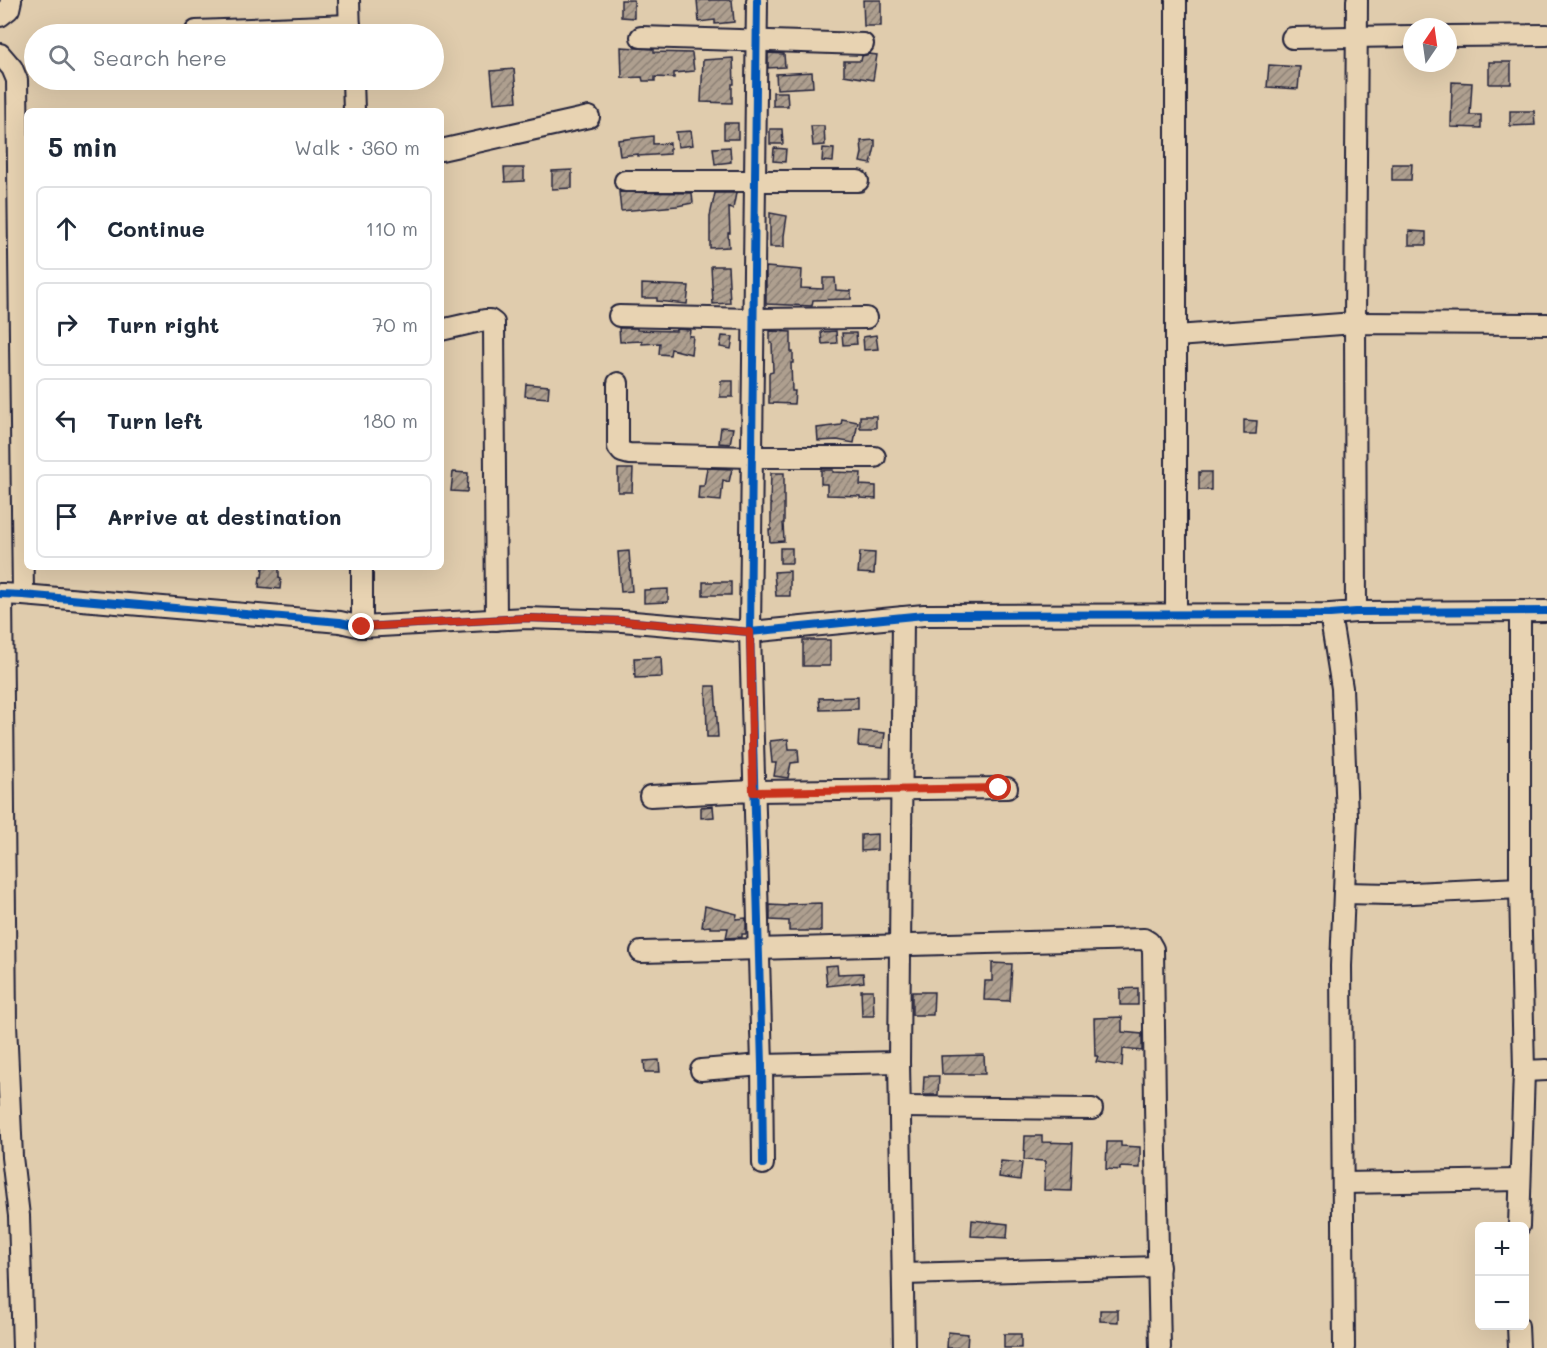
<!DOCTYPE html>
<html lang="en">
<head>
<meta charset="utf-8">
<style>
	body { margin:0; font-family:Mali,sans-serif; background:#f2f2f3; color:#1f2937 }
	.controls { position:absolute; right:18px; bottom:18px; display:grid; overflow:hidden; border-radius:9px; box-shadow:0 6px 24px #0002 }
	.controls button { width:54px; height:54px; display:grid; place-items:center; padding:0; border:0; border-bottom:2px solid #e0e1e3; background:#fff; color:#1f2937; font:30px sans-serif }
	.compass { position:absolute; left:1403px; top:18px; width:54px; height:54px; border-radius:50%; background:#fff; box-shadow:0 6px 24px #0002; rotate:13deg }
	.stop { position:absolute; width:18px; height:18px; margin:-14px; border:4px solid #c8321e; border-radius:50%; background:#fff }
	.stop.end { background:#c8321e; border-color:#fff; box-shadow:0 2px 6px #0008 }
	.list { margin:0; padding:0; list-style:none }
	h2 { display:flex; justify-content:space-between; align-items:center; height:78px; margin:0; padding:0 24px; font-size:26px }
	h2 small { font-size:20px; font-weight:400; color:#747a83 }
	.list li { display:grid; grid-template-columns:39px 1fr auto; gap:18px; align-items:center; box-sizing:border-box; height:84px; margin:0 12px 12px; padding:0 12px; border:2px solid #e0e1e3; border-radius:9px }
	.list b { display:block; font-size:22px; white-space:nowrap }
	.list em { font-size:20px; font-style:normal; color:#747a83 }
	.icon { flex:none; width:33px; height:33px; fill:none; stroke:currentColor; stroke-width:2; stroke-linecap:round; stroke-linejoin:round }
	.map { position:relative; flex:none; width:1547px; height:1348px; overflow:hidden }
	.search { position:absolute; background:#fff; box-shadow:0 6px 24px #0002; left:24px; top:24px; width:420px; height:66px; display:flex; align-items:center; gap:15px; box-sizing:border-box; padding:0 21px; border-radius:33px; color:#747a83; font-size:22px }
	.panel { position:absolute; background:#fff; box-shadow:0 6px 24px #0002; left:24px; top:108px; width:420px; height:462px; border-radius:9px }
	.map>svg:first-child { display:block }
</style>
</head>
<body>
<div class="map">
<svg width="1547" height="1348" viewBox="0 0 1547 1348">
	<defs>
		<pattern id="building-hatch" width="6" height="6" patternUnits="userSpaceOnUse" patternTransform="scale(1.5)"><rect width="6" height="6" fill="#ae9f8f"/><path d="M-1 1l2-2M0 6l6-6M5 7l2-2" fill="none" stroke="#8d8176"/></pattern>
	</defs>
	<rect width="100%" height="100%" fill="#e0ccad"/>
	<filter id="ink" filterUnits="userSpaceOnUse"><feTurbulence type="fractalNoise" baseFrequency=".0167" numOctaves="2"/><feDisplacementMap in="SourceGraphic" scale="12" xChannelSelector="R" yChannelSelector="G"/><feConvolveMatrix kernelMatrix="1 2 1 2 8 2 1 2 1" color-interpolation-filters="sRGB"/></filter>
	<g filter="url(#ink)">
		<g fill="url(#building-hatch)" stroke="#22223b" stroke-width="1.5">
			<path d="M621 0H634V18L621 17Z"/>
			<path d="M697 0H732L734 22 715 24V20L699 22Z"/>
			<path d="M863 0H881V26H864Z"/>
			<path d="M621 47 654 49V52L692 53 694 71 674 73V78L655 77V81H643L642 77 622 78Z"/>
			<path d="M768 53 784 54 785 67 768 68Z"/>
			<path d="M869 54 877 55 873 80 844 75V61H861L862 56Z"/>
			<path d="M733 58 734 84H732V103L701 102 703 60Z"/>
			<rect x="1489" y="62" width="22" height="22"/>
			<path d="M1269 65 1300 67 1298 89 1267 87Z"/>
			<path d="M514 69 517 101 494 103 491 71Z"/>
			<path d="M812 72 813 87 777 89 776 74Z"/>
			<path d="M1452 82 1472 83 1470 115H1481V128L1451 127Z"/>
			<path d="M773 92H787L788 106H773Z"/>
			<path d="M1510 111H1534L1535 125 1510 126Z"/>
			<rect x="724" y="123" width="14" height="16"/>
			<path d="M811 126H824L825 145 813 146Z"/>
			<path d="M770 129H782L783 144H770Z"/>
			<path d="M691 131 693 145 678 147 676 132Z"/>
			<path d="M653 136V144L670 143V154L638 156V154L620 156 618 140Z"/>
			<path d="M875 140V147L871 164 860 162 862 153 861 141Z"/>
			<path d="M730 147 731 162 715 164 713 148Z"/>
			<path d="M774 148 786 149 785 162 773 161Z"/>
			<path d="M823 148 834 149 833 162 822 161Z"/>
			<path d="M1392 164H1412L1411 180H1392Z"/>
			<path d="M504 168H524V181L505 182Z"/>
			<path d="M572 170V188L552 189V171Z"/>
			<path d="M619 192 692 193 693 203 677 206 621 211Z"/>
			<path d="M715 193H736L733 209 729 208 730 233H728L729 247 710 248V216Z"/>
			<path d="M770 213 787 216 784 236V247H770Z"/>
			<path d="M1409 231 1426 232V245H1409Z"/>
			<path d="M711 266H728L730 303 713 304Z"/>
			<path d="M766 267 802 270 801 288 823 289V278H835L836 290 851 291V299L813 300 812 306 766 304Z"/>
			<path d="M642 284 689 286 687 304 657 301V298H642Z"/>
			<path d="M619 328H637V330L676 331V329L690 330 689 336H693L691 354 671 349 670 355 659 354 660 343 642 344V341L620 342Z"/>
			<path d="M770 331 791 332V352H793V363H791L792 391H795L794 404 769 403V373L773 372 772 343H770Z"/>
			<path d="M836 331 837 343 822 344 821 332Z"/>
			<path d="M842 333H856L857 344 843 345Z"/>
			<path d="M876 335 878 349 864 350 863 337Z"/>
			<path d="M722 336 733 337 731 349 720 347Z"/>
			<path d="M721 381H733V397H720Z"/>
			<path d="M526 384 549 386 548 398 525 396Z"/>
			<rect x="860" y="416" width="16" height="12"/>
			<path d="M842 419 858 422 854 443 837 440 818 441 817 428 841 425Z"/>
			<path d="M1244 420 1257 421 1256 434H1244Z"/>
			<path d="M721 427 733 428 730 444 719 443Z"/>
			<path d="M707 468 732 469 729 482 723 480 721 501 698 499 699 486H704Z"/>
			<path d="M618 469H633L632 492H618Z"/>
			<path d="M821 470H833V472L861 473 860 485 876 486V499L860 498V496L827 495V484H821Z"/>
			<path d="M453 472 468 473 467 492 451 491Z"/>
			<rect x="1199" y="472" width="12" height="18"/>
			<path d="M771 473H784V523H783L784 541 770 542 769 530H771V504H770Z"/>
			<rect x="780" y="548" width="12" height="15"/>
			<path d="M629 551 632 591 621 592 618 552Z"/>
			<path d="M860 552 875 553 874 574 858 573Z"/>
			<path d="M263 567H279V578L281 579 280 589 259 587 260 577H262Z"/>
			<path d="M790 571V596H776L774 572Z"/>
			<rect x="703" y="582" width="28" height="13"/>
			<path d="M668 589V602L644 603V590Z"/>
			<rect x="803" y="640" width="27" height="26"/>
			<path d="M661 657 662 677 635 678 634 658Z"/>
			<path d="M706 686H715L718 737H707Z"/>
			<path d="M858 697V709L820 710 819 698Z"/>
			<path d="M859 731 885 733 883 748 858 746Z"/>
			<path d="M788 739 789 749H798L799 762 791 763 788 778 774 776 776 763H772L770 741Z"/>
			<path d="M713 806 714 817 701 818V807Z"/>
			<path d="M877 834V850L861 851V835Z"/>
			<path d="M821 903V931H789V921L770 920V905L788 906V904Z"/>
			<path d="M705 906 737 914 736 919 746 918V934H742V937L726 938 728 928H710V926L702 927Z"/>
			<path d="M992 963 1012 964 1010 1001 984 1000 985 981H992Z"/>
			<path d="M837 965 838 974 863 973 864 982 827 986 825 966Z"/>
			<path d="M1138 988V1005H1120V989Z"/>
			<path d="M861 990H873L874 1016H862Z"/>
			<path d="M912 992H934L933 1015H912Z"/>
			<path d="M1122 1017V1032L1142 1034V1051L1123 1049 1122 1066 1096 1062 1098 1056H1095L1094 1018Z"/>
			<path d="M984 1055 985 1074H942L941 1056Z"/>
			<path d="M659 1060 660 1072H645L644 1061Z"/>
			<path d="M924 1076H939L938 1095H923Z"/>
			<path d="M1025 1136H1042V1142L1073 1143 1071 1191 1044 1190 1045 1161 1024 1160Z"/>
			<path d="M1107 1142H1121V1146L1140 1147V1168L1120 1167V1170L1106 1169Z"/>
			<path d="M1001 1161 1022 1163 1020 1180 999 1177Z"/>
			<path d="M972 1220 1008 1224 1007 1238 971 1236Z"/>
			<path d="M1100 1310H1118V1322L1100 1321Z"/>
			<path d="M948 1332 968 1334 967 1348H947Z"/>
			<rect x="1004" y="1334" width="17" height="14"/>
		</g>
		<g fill="none" stroke-linecap="round" stroke-linejoin="round">
			<defs>
				<g id="minor">
					<path d="M349 0 350 34"/>
					<path d="M757 0 750 632 762 1065 763 1164"/>
					<path d="M0 16 9 9 11 0"/>
					<path d="M196 31 350 25"/>
					<path d="M1448 36 1547 35"/>
					<path d="M641 37 863 44"/>
					<path d="M1292 38 1412 36"/>
					<path d="M0 54 12 68 17 80 23 595"/>
					<path d="M353 80 354 111"/>
					<path d="M441 150 589 117"/>
					<path d="M625 181H858"/>
					<path d="M619 316 753 319 866 318"/>
					<path d="M441 330 485 320H490L494 323 496 620"/>
					<path d="M1176 336 1355 323 1547 324"/>
					<path d="M618 383V447L622 452 629 454 752 457H875"/>
					<path d="M362 567V627"/>
					<path d="M0 594 23 595 340 622 362 627 526 618 622 621 750 632 924 615 1330 614 1356 612 1547 611"/>
					<path d="M2 594 6 1024 12 1157 19 1216 23 1348"/>
					<path d="M1356 612 1355 323 1357 0"/>
					<path d="M1176 614V0"/>
					<path d="M1330 614 1342 688 1347 817 1341 966 1344 1348"/>
					<path d="M903 617 899 1062 904 1348"/>
					<path d="M650 796 753 791 1007 788"/>
					<path d="M1344 893 1391 894 1520 888"/>
					<path d="M641 952 1144 939 1149 942 1153 949 1155 1105 1160 1348"/>
					<path d="M701 1070 762 1065 899 1062"/>
					<path d="M1524 1071 1547 1070"/>
					<path d="M901 1107 1092 1109"/>
					<path d="M1344 1183 1520 1180"/>
					<path d="M1519 1226 1524 1071 1520 888V612"/>
					<path d="M903 1274 1159 1267"/>
					<path d="M1518 1326 1519 1348"/>
				</g>
			</defs>
			<use href="#minor" stroke="#22223b" stroke-width="24"/>
			<use href="#minor" stroke="#e8d3b2" stroke-width="20"/>
			<defs>
				<g id="cycleway">
					<path d="M757 0 750 632 762 1065 763 1164"/>
					<path d="M0 594 23 595 340 622 362 627 526 618 622 621 750 632 924 615 1330 614 1356 612 1547 611"/>
				</g>
			</defs>
			<use href="#cycleway" stroke="#e8d3b2" stroke-width="11"/>
			<use href="#cycleway" stroke="#0057b8" stroke-width="8"/>
		</g>
	</g>
	<g fill="none" stroke-linecap="round" stroke-linejoin="round" filter="url(#ink)">
		<path stroke="#c8321e" stroke-width="8" d="M362 627 526 618 622 621 750 632 753 792 999 788"/>
	</g>
</svg>
<div class="controls">
<button>+</button>
<button>−</button>
</div>
<svg class="compass" viewBox="-18 -18 36 36"><path d="M0-13l5 13h-10z" fill="#e53935"/><path d="M0 13l5-13h-10z" fill="#747a83"/></svg>
<div class="stop" style="left:999px;top:788px"></div>
<div class="stop end" style="left:362px;top:627px"></div>
<div class="search"><svg class="icon" aria-label="search" viewBox="0 0 24 24"><circle cx="10" cy="10" r="6"/><path d="M15 15l6 6"/></svg>Search here</div>
<section class="panel">
<h2>5 min<small>Walk · 360 m</small></h2>
<ul class="list">
<li><svg class="icon" aria-label="ahead" viewBox="0 0 24 24"><path d="M12 20V5M6 11l6-6 6 6"/></svg><div><b>Continue</b></div><em>110 m</em></li>
<li><svg class="icon" aria-label="right" viewBox="0 0 24 24"><path d="M7 20v-9h11M14 6l5 5-5 5"/></svg><div><b>Turn right</b></div><em>70 m</em></li>
<li><svg class="icon" aria-label="left" viewBox="0 0 24 24"><path d="M17 20v-9H6M10 6l-5 5 5 5"/></svg><div><b>Turn left</b></div><em>180 m</em></li>
<li><svg class="icon" aria-label="arrive" viewBox="0 0 24 24"><path d="M6 21V4h12l-3 4 3 4H6"/></svg><div><b>Arrive at destination</b></div></li>
</ul>
</section>
</div>
</body>
</html>
